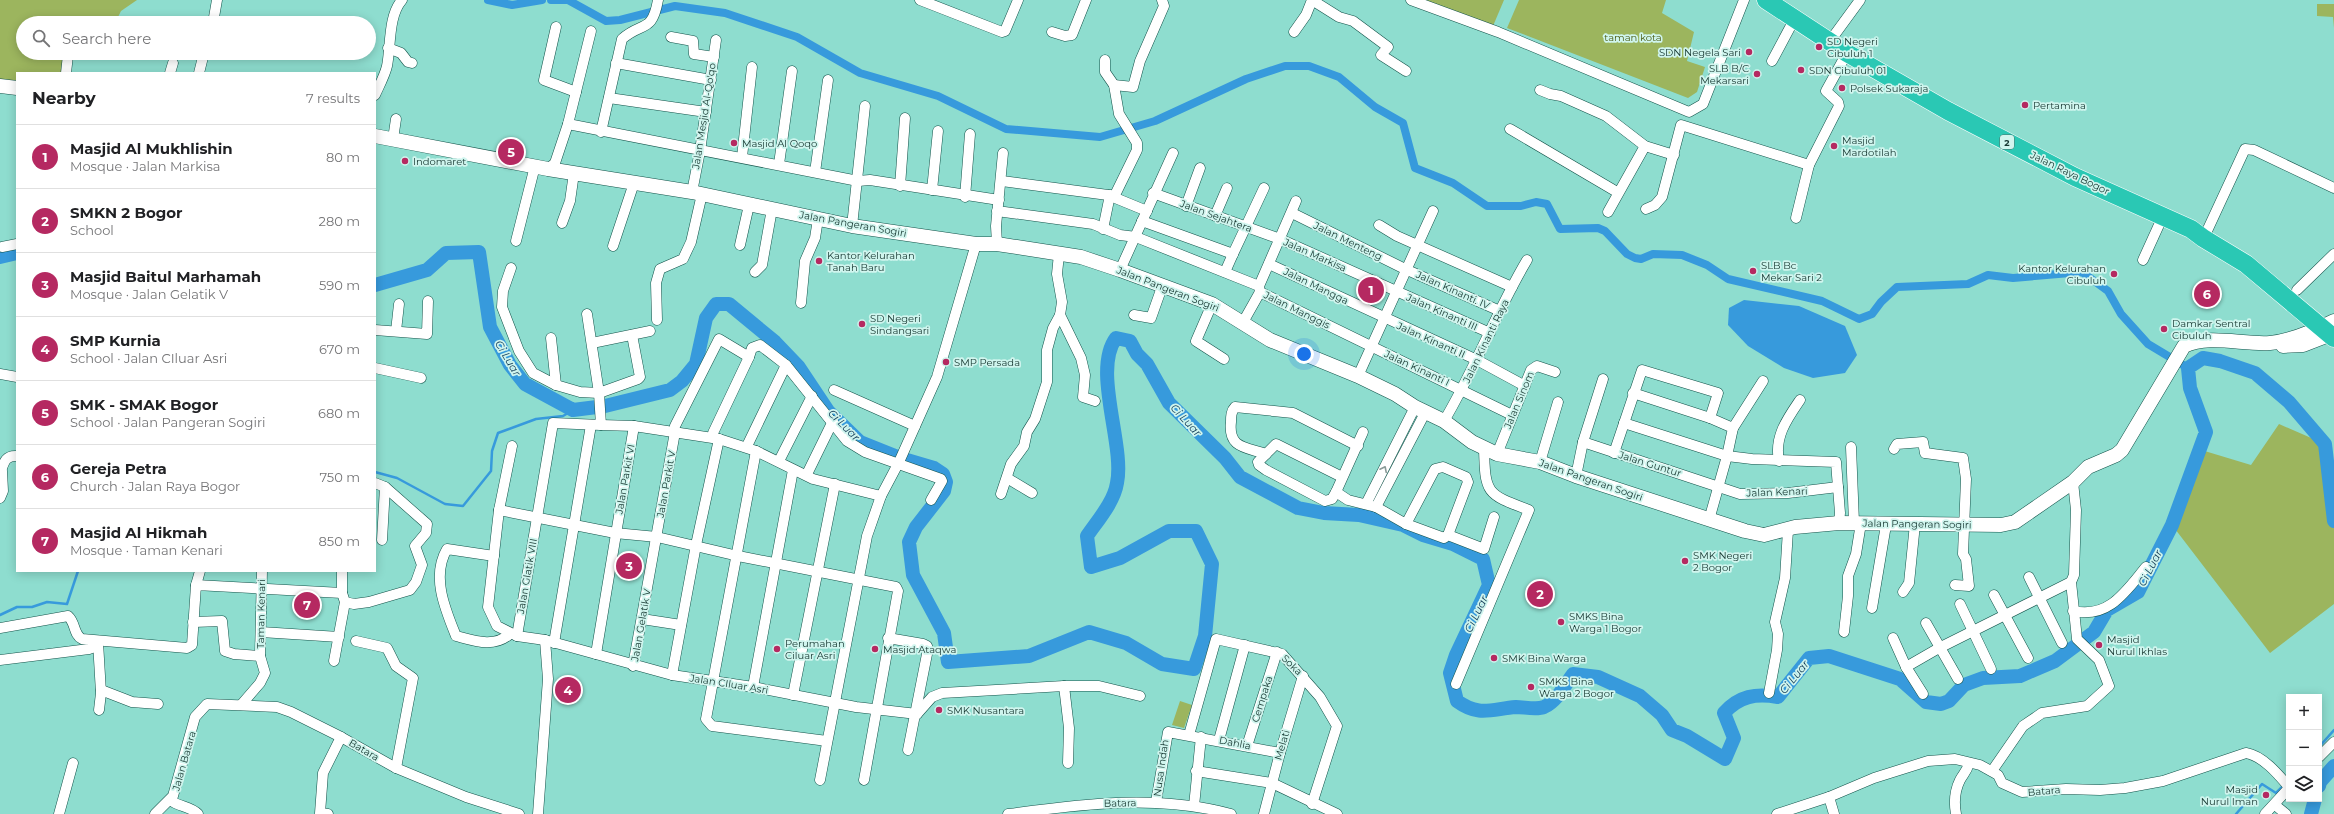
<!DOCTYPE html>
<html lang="en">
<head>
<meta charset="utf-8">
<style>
	body { margin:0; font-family:Montserrat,sans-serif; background:#f2f2f2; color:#202124 }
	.controls { position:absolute; right:12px; bottom:12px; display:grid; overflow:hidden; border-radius:0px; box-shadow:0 2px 10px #0003 }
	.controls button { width:36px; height:36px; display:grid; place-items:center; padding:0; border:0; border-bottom:1px solid #e0e0e0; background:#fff; color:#202124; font:20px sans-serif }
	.you { position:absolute; left:1304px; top:354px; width:14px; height:14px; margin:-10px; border:3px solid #fff; border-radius:50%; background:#1a73e8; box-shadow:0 0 0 6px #1a73e833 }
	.badge { display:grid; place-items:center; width:26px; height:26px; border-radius:50%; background:#b52961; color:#fff; font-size:13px; font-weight:700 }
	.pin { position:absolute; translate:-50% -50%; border:2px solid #fff; box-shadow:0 1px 4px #0006 }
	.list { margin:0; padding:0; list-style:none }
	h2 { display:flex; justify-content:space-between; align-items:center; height:52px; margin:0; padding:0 16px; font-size:17px }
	h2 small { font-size:13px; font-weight:400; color:#757577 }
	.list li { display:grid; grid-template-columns:26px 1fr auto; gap:12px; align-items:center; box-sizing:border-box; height:64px; padding:0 16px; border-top:1px solid #e0e0e0 }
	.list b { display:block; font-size:15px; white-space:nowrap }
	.list p { margin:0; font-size:13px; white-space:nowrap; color:#757577 }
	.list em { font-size:13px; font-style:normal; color:#757577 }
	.icon { flex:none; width:22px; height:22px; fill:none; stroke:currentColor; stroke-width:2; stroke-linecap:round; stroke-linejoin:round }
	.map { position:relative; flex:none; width:2334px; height:814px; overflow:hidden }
	.search { position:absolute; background:#fff; box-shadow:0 2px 10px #0003; left:16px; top:16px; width:360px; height:44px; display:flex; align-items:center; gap:10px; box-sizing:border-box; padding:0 14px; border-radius:22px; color:#757577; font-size:15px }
	.panel { position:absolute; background:#fff; box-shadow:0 2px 10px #0003; left:16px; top:72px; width:360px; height:500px; border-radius:0px }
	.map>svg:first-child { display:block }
</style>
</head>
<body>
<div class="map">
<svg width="2334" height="814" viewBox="0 0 2334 814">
	<rect width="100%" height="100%" fill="#8eddcf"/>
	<g fill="#9cb55e">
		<path d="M0 0H137L121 11 115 23H23V53H67L63 73H17V88L0 85Z"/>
		<path d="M1425 0H1504L1493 26Z"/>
		<path d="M1519 0H1666L1662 13 1694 32 1687 61 1705 67 1697 92 1688 98 1507 28Z"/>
		<path d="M2317 4H2334V28L2333 17 2317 16Z"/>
		<path d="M2279 424 2325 444 2330 501 2334 510V604L2270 653 2172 525 2198 449 2251 465Z"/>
		<path d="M1180 701 1192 705 1184 728 1172 725Z"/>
	</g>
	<path fill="#379adc" d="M1744 300 1799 306 1845 326 1857 355 1845 373 1813 378 1784 368 1748 346 1728 325 1729 308Z"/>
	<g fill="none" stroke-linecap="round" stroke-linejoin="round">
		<g stroke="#379adc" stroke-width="2.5">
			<path d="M375 472 397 478 445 504 463 506 491 471 492 451 498 433 536 419 563 416 573 410"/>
			<path d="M0 615 17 607H32L47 602 67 604 78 571"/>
			<path d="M2319 747 2334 730"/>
			<path d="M2236 814 2262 784 2276 793 2284 785"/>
		</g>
		<g stroke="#379adc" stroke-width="8">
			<path d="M488 0 512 5 542 0"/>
			<path d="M551 0H568L606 21 620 20 675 6 725 13 797 37 860 73 938 96 1006 129 1100 137 1155 121 1246 79 1285 66H1309L1339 77 1375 107 1403 123 1415 168 1453 183 1487 206H1521L1536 202 1547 204 1560 229 1598 228 1605 231 1627 254 1635 258 1641 259 1653 254 1682 255 1707 265 1728 279 1822 301 1859 319 1872 314 1881 302 1897 287 1968 284 1988 275 2013 278 2082 272 2108 291 2121 314 2148 344 2188 368"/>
		</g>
		<g stroke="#379adc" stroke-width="14">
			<path d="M0 257 17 253"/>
			<path d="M375 285 427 270 446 253 479 252 490 327 510 365 525 384 573 410 605 406 670 390 682 381 696 364 706 318 716 304H729L775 342 798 366 828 411 860 442 900 458 934 468 943 474 946 482 944 491 916 527 909 542 913 575 944 633 948 662 1029 656 1089 632 1126 643 1162 664 1194 669 1205 636 1212 564 1196 531H1169L1120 558 1091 567 1087 536C1098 520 1114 502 1117 483 1125 445 1092 370 1116 338L1130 341 1137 354 1147 364 1169 403 1225 458 1240 477 1298 508 1324 513 1359 515 1403 525 1423 535 1453 544 1483 559 1489 585 1456 655 1450 673 1457 701C1479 717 1491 709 1516 707 1524 707 1537 710 1544 707 1557 701 1565 685 1573 674L1598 677 1640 696 1662 715 1672 730 1687 736 1725 759 1734 738 1724 713C1739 696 1756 693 1778 697L1809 658 1829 656 1900 679 1926 702 1941 704 1949 701 1964 685 1983 678 2020 676 2055 661 2094 632 2107 610 2138 592 2172 525 2206 432 2190 388 2188 368 2203 358 2220 361 2255 373 2289 402 2325 444 2334 521"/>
			<path d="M2319 786 2320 782 2334 766"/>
			<path d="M2311 814 2315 799"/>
		</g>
		<defs>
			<g id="street">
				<path d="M920 0 1002 32 1005 31 1018 0"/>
				<path d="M1312 0 1339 17 1353 21 1388 47 1381 55 1406 71"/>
				<path d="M1411 0 1498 32 1689 112 1703 104 1744 0"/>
				<path d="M213 23 217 0"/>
				<path d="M556 27 544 80 576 92"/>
				<path d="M1052 32 1065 36 1072 35 1086 0"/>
				<path d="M1294 32 1306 15 1312 0"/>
				<path d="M671 37 693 41 694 54 714 57"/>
				<path d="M1830 41 1860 0"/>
				<path d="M388 48 401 53 408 62 412 63"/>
				<path d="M1105 60V72L1114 85 1119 114 1137 143V150L1114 197"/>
				<path d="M1772 61 1795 18"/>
				<path d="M616 63 711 80"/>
				<path d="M66 73 68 55"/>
				<path d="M170 73 173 63"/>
				<path d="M199 73 204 53"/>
				<path d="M1114 85 1133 87 1140 61 1164 6 1162 0"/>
				<path d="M1540 90 1550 94 1561 96 1606 116 1645 146 1674 155"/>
				<path d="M375 95C379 86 385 75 387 66 391 46 388 16 402 0"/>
				<path d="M609 98 706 112"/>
				<path d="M568 124 858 181 870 180 999 200"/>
				<path d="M1510 129 1617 192"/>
				<path d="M601 132 622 39C642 21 652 34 658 0"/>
				<path d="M393 139 396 119"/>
				<path d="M742 157 752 67"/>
				<path d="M779 164 792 71"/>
				<path d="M548 169 555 163 568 124 591 31"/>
				<path d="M815 172 828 80"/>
				<path d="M1002 181 1108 195 1147 211"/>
				<path d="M900 186 905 118"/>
				<path d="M932 190 938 131"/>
				<path d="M692 192 700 151 716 40"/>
				<path d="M1153 193 1280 239 1490 333"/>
				<path d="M965 197 970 134"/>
				<path d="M1186 206 1200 168"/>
				<path d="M1646 209 1655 205 1662 197 1681 125 1809 165"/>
				<path d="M997 211 1093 224 1120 235 1136 237 1259 286 1260 292 1512 415"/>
				<path d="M1608 212 1645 146"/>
				<path d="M1292 213 1405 269 1500 311"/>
				<path d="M1215 216 1227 188"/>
				<path d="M1796 218 1809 165 1839 106 1838 102 1826 91 1847 53"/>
				<path d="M1142 221 1233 254 1264 188"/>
				<path d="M562 223 570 201 574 173"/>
				<path d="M1379 225 1397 236 1512 287"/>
				<path d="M852 226 865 106"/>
				<path d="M1103 229 1110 195"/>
				<path d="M2207 231 2245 149 2254 150 2334 188"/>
				<path d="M516 241 535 166"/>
				<path d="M997 244 996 226 1003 153"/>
				<path d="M740 245 749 205"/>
				<path d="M613 246 634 183"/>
				<path d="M2 247 17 244"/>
				<path d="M2143 260 2163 216"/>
				<path d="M1269 264 1477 360 1525 386"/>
				<path d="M511 268 503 291 502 307 519 351 533 373 556 385 580 392 599 393 638 379 640 377 632 335"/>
				<path d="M1120 270 1173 153"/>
				<path d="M755 272 762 265 772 209"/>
				<path d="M1225 272 1233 254"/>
				<path d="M1259 286 1296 201"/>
				<path d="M2297 290 2334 254"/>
				<path d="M801 303 805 261 815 238 818 219"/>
				<path d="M1212 304 1196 341 1224 359"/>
				<path d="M1060 315 1081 358 1085 375 1083 397 1095 401"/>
				<path d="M1134 315 1151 318 1162 287"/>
				<path d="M657 320 656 283 660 269 683 259 691 242 702 194"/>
				<path d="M1242 324 1260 292"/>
				<path d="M375 330 427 334 428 301"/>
				<path d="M396 331 399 304"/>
				<path d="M551 338 556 385"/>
				<path d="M592 343 650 331"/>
				<path d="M375 368 421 378"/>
				<path d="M0 374 17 377"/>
				<path d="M1358 376 1433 211"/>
				<path d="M834 390 915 426"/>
				<path d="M1633 393 1710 418 1733 428 1727 456 1709 520"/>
				<path d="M1444 421C1475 369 1496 312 1527 260"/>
				<path d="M1624 423 1727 456 1752 459 1836 462 1840 513 1839 523"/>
				<path d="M601 425 634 426 719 439 756 451 813 479 881 496"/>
				<path d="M675 426 719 339 749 357 752 348 760 345 786 365 847 441 865 452 941 479 942 481 931 500"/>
				<path d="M1733 428 1763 381"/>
				<path d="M713 433 749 357"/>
				<path d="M1583 442 1740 494 1788 493 1838 487"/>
				<path d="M512 446 499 510 488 607 497 626 517 636 545 640 548 679 538 814"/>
				<path d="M747 446 786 365"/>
				<path d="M1851 447 1854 523"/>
				<path d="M1894 449 1897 444 1923 442 1925 453 1963 458 1966 479 1963 554 1966 559 1969 586 1955 585"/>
				<path d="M756 451 706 719 712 726 827 741"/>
				<path d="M1614 453 1642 370 1718 393 1710 418"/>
				<path d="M1266 454C1245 447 1228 448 1231 422 1231 416 1231 411 1235 407L1293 413 1358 446"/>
				<path d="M1497 454 1531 370 1537 366 1555 372"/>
				<path d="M780 459 812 396"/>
				<path d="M1779 461C1774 437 1787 419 1800 400"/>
				<path d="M1540 462 1558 402"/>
				<path d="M0 471H2L3 491 0 498"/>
				<path d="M1 471C4 462 6 455 17 456"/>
				<path d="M808 472 833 421"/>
				<path d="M1576 476 1583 442 1603 379"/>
				<path d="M1342 477 1276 444 1258 462 1259 465 1266 470 1325 501 1332 499 1336 492 1348 500 1376 507 1406 524 1444 538 1448 535 1484 549 1494 517"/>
				<path d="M1007 478 1032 493"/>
				<path d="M1336 492 1363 432"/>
				<path d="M1001 494 1011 464 1024 446 1027 432 1035 419 1047 382V350L1053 328 1060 315 1062 302 1057 274 1059 254"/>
				<path d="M1366 504 1415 407"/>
				<path d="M1376 507 1426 411"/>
				<path d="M499 510 615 533 657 537 738 556 896 587 898 591 864 780"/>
				<path d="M1406 524 1435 469 1443 467 1466 477 1468 482 1448 535"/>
				<path d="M382 540 385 487"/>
				<path d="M494 556 447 549C431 576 445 609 456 636 475 641 494 648 510 634"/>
				<path d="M2029 577 2062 643"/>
				<path d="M196 585 200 571"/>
				<path d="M1903 592 1909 583 1915 524"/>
				<path d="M342 593 345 602 354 604 369 602 410 590 416 582 422 565 415 546 426 533 427 524 385 487 375 483"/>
				<path d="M1994 595 2028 658"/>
				<path d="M1960 604 1991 669"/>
				<path d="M1872 608 1886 525"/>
				<path d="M2073 611C2109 619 2126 591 2146 567"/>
				<path d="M642 619 681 625"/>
				<path d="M193 622 222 621 225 651 234 654 260 656"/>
				<path d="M1926 623 1958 679"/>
				<path d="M0 628 68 616C76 623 73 634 82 639L187 648 192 645 196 585 342 593V571"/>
				<path d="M261 632 339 637"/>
				<path d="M1844 632 1848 596V576L1856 554 1861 523"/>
				<path d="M517 636 553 423 601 425 599 393 587 314"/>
				<path d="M888 638 923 644 927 646 928 649 908 750"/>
				<path d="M1893 638 1906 667 1923 694"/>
				<path d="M545 640 672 675 753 687 856 707 917 714"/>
				<path d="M356 641 387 648 396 666 413 678 396 768"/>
				<path d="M98 642 101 693 99 710"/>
				<path d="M554 643 591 425"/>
				<path d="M596 654 634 426"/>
				<path d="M0 660 89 649 98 646"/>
				<path d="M334 661 345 602"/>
				<path d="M633 666 675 432"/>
				<path d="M1906 667 1939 648 2071 582"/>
				<path d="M672 675 696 545 719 439"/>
				<path d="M1456 684 1529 510C1486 494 1485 494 1484 447"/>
				<path d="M1064 686 1069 728 1068 763"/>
				<path d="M753 687 793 470"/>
				<path d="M101 690 132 702 158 704"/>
				<path d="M1769 693 1777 650 1778 634 1775 622 1785 578 1788 530"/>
				<path d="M793 695 835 484"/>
				<path d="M241 705 260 683 265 673 260 656 262 571"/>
				<path d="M917 714 932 697 942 693 1064 686H1099L1140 696"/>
				<path d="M1189 735 1216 639 1282 654 1320 697 1337 726 1312 804"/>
				<path d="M1219 740 1245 645"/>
				<path d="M1247 746 1277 652"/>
				<path d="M2319 757 2334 742"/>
				<path d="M1196 771 1272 783 1337 814"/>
				<path d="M1992 771 2023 726 2042 713 2087 706 2109 686 2099 660 2077 639 2071 582 2074 575 2076 510 2073 482"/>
				<path d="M820 780 867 536 881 496 899 462 937 377 976 244"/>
				<path d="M1829 797 1834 814"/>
				<path d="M170 800C179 807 190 806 198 814"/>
				<path d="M1156 802 1168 732 1280 753"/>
				<path d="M2275 805 2286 814"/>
				<path d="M1194 806 1201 737"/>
				<path d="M59 814 73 763"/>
				<path d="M155 814 173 796 195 717 207 704 277 707 291 712 341 737 396 768 466 797 519 814"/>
				<path d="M328 814 320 813 323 773 341 737"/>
				<path d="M1008 814C1083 804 1157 794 1231 814"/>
				<path d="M1264 814 1280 753 1303 676"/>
				<path d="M1777 814 1829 797 1874 778 1928 761 1955 759 1980 765 1998 775 2002 783 2022 792 2066 789 2100 790 2125 788 2163 781 2246 753C2263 756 2278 774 2289 787"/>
				<path d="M1956 814C1954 803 1955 790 1960 780 1964 773 1967 771 1969 763"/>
				<path d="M2265 814 2289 788"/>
			</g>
			<g id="secondary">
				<path d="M0 86 17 88"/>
				<path d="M375 136 548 169 692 192 852 226 976 244H997L1081 257 1120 270 1212 304 1270 340 1358 376 1395 394 1415 407 1444 421 1472 442 1497 454 1540 462 1576 476 1745 531 1764 535 1795 527 1839 523 2001 525 2015 522 2073 482 2088 467 2116 455 2122 450 2184 346C2209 334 2243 345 2270 343 2292 341 2314 331 2334 321"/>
				<path d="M2283 346 2303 345 2334 333"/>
			</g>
			<path id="highway" d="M1766 0 1847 53 1948 111 2075 177 2191 229 2203 238 2246 264 2334 338"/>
		</defs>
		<use href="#street" stroke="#13534a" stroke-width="11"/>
		<use href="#secondary" stroke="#13534a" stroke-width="15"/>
		<use href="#highway" stroke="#fff" stroke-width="19"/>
		<use href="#street" stroke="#fff" stroke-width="10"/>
		<use href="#secondary" stroke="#fff" stroke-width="14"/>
		<use href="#highway" stroke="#2ac8b4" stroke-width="18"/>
	</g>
	<defs><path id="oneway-chevron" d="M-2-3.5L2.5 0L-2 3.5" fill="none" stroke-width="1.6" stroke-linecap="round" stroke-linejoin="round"/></defs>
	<use stroke="#8a9b98" href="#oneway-chevron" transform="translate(1384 469) rotate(-63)"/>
	<g fill="#b52961" stroke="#d0f5ee" stroke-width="1.5">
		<circle cx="1819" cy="47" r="4"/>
		<circle cx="1749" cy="52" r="4"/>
		<circle cx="1801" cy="70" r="4"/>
		<circle cx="1757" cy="74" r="4"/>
		<circle cx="1842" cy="88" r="4"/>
		<circle cx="2025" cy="105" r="4"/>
		<circle cx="734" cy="143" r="4"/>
		<circle cx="1834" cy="146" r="4"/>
		<circle cx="405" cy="161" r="4"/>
		<circle cx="819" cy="261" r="4"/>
		<circle cx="1753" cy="271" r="4"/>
		<circle cx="2114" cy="274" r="4"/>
		<circle cx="862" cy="324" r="4"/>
		<circle cx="2164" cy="329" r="4"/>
		<circle cx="946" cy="362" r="4"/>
		<circle cx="1685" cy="561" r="4"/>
		<circle cx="1561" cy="622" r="4"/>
		<circle cx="2099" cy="645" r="4"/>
		<circle cx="777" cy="649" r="4"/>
		<circle cx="875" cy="649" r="4"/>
		<circle cx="1494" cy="658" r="4"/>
		<circle cx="1531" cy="687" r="4"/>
		<circle cx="939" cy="710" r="4"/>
		<circle cx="2266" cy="795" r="4"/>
	</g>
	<g text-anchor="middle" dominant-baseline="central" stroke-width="3.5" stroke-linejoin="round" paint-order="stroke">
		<rect fill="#d0f5ee" stroke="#4e706a" stroke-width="1" x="2000" y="135" width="14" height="14" rx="3"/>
		<g font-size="9" font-weight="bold" fill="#163731">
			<text x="2007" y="142">2</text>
		</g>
		<g font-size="10" fill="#495a10" stroke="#d0f5ee">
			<text x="1633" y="37">taman kota</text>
		</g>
		<g font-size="10" fill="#163731" stroke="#d0f5ee" text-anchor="start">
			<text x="1827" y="41">SD Negeri<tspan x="1827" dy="12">Cibuluh 1</tspan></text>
			<text x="1741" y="52" text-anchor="end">SDN Negela Sari</text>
			<text x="1749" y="68" text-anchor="end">SLB B/C<tspan x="1749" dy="12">Mekarsari</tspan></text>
			<text x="1809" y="70">SDN Cibuluh 01</text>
			<text x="1850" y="88">Polsek Sukaraja</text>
			<text x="2033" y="105">Pertamina</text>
			<text x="1842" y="140">Masjid<tspan x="1842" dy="12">Mardotilah</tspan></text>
			<text x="742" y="143">Masjid Al Qoqo</text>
			<text x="413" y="161">Indomaret</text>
			<text x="827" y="255">Kantor Kelurahan<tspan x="827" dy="12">Tanah Baru</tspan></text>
			<text x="1761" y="265">SLB Bc<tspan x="1761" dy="12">Mekar Sari 2</tspan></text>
			<text x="2106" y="268" text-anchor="end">Kantor Kelurahan<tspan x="2106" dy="12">Cibuluh</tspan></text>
			<text x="870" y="318">SD Negeri<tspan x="870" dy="12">Sindangsari</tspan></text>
			<text x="2172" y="323">Damkar Sentral<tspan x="2172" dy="12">Cibuluh</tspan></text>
			<text x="954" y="362">SMP Persada</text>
			<text x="1693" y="555">SMK Negeri<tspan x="1693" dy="12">2 Bogor</tspan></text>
			<text x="1569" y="616">SMKS Bina<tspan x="1569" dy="12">Warga 1 Bogor</tspan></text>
			<text x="2107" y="639">Masjid<tspan x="2107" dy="12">Nurul Ikhlas</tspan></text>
			<text x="785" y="643">Perumahan<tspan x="785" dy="12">Ciluar Asri</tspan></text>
			<text x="883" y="649">Masjid Ataqwa</text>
			<text x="1502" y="658">SMK Bina Warga</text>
			<text x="1539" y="681">SMKS Bina<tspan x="1539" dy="12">Warga 2 Bogor</tspan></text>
			<text x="947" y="710">SMK Nusantara</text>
			<text x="2258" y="789" text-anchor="end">Masjid<tspan x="2258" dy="12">Nurul Iman</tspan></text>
		</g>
		<g font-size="10" fill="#163731" stroke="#d0f5ee">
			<text transform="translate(704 116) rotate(-81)">Jalan Mesjid Al-Qo'qo</text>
			<text transform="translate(2070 173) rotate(26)">Jalan Raya Bogor</text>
			<text transform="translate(1216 216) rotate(20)">Jalan Sejahtera</text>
			<text transform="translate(853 224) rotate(10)">Jalan Pangeran Sogiri</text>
			<text transform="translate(1348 241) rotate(26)">Jalan Menteng</text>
			<text transform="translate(1315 255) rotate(24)">Jalan Markisa</text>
			<text transform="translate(1316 286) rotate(26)">Jalan Mangga</text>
			<text transform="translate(1168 289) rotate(21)">Jalan Pangeran Sogiri</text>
			<text transform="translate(1453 290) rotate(24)">Jalan Kinanti. IV</text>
			<text transform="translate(1297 310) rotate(26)">Jalan Manggis</text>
			<text transform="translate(1442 312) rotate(24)">Jalan Kinanti III</text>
			<text transform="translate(1431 340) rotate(24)">Jalan Kinanti II</text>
			<text transform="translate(1486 341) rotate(-64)">Jalan Kinanti Raya</text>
			<text transform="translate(1417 368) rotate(25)">Jalan Kinanti I</text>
			<text transform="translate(1519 400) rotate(-67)">Jalan Sinom</text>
			<text transform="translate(1650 464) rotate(17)">Jalan Guntur</text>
			<text transform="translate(625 479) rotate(-80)">Jalan Parkit VI</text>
			<text transform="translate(1591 480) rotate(19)">Jalan Pangeran Sogiri</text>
			<text transform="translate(666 484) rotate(-80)">Jalan Parkit V</text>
			<text transform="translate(1777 492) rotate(-2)">Jalan Kenari</text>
			<text transform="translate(1917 524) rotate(1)">Jalan Pangeran Sogiri</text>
			<text transform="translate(527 576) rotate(-80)">Jalan Glatik VIII</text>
			<text transform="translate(261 614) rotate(-89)">Taman Kenari</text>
			<text transform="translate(641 625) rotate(-80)">Jalan Gelatik V</text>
			<text transform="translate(1292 665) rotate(45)">Soka</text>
			<text transform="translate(729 684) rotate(9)">Jalan CIluar Asri</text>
			<text transform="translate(1262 699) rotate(-73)">Cempaka</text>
			<text transform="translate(1235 743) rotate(11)">Dahlia</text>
			<text transform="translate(1282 745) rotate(-74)">Melati</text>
			<text transform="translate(364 750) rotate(30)">Batara</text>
			<text transform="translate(184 761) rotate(-74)">Jalan Batara</text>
			<text transform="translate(1161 768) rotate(-82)">Nusa Indah</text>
			<text transform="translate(2044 791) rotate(-5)">Batara</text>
			<text transform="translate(1120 803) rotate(-1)">Batara</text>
		</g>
		<g font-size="11" font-style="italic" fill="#173f5a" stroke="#d0f5ee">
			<text transform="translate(508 358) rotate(59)">Ci Luar</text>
			<text transform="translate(1186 420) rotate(47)">Ci Luar</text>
			<text transform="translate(844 425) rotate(45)">Ci Luar</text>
			<text transform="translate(2150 568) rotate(-63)">Ci Luar</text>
			<text transform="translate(1476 614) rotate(-64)">Ci Luar</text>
			<text transform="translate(1794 677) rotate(-51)">Ci Luar</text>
		</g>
	</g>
</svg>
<div class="controls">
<button>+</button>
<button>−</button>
<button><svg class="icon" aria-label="layers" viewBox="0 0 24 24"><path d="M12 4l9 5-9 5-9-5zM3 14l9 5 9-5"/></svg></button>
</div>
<div class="you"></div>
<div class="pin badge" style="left:1371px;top:290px">1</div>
<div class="pin badge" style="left:1540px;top:594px">2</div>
<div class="pin badge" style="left:629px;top:566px">3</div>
<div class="pin badge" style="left:568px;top:690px">4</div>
<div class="pin badge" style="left:511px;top:152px">5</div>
<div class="pin badge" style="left:2207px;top:294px">6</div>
<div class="pin badge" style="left:307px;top:605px">7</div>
<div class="search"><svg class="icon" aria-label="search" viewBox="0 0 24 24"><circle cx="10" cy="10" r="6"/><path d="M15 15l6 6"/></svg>Search here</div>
<section class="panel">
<h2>Nearby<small>7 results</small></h2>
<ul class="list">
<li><span class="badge">1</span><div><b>Masjid Al Mukhlishin</b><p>Mosque · Jalan Markisa</p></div><em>80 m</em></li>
<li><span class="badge">2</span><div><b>SMKN 2 Bogor</b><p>School</p></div><em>280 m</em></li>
<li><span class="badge">3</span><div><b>Masjid Baitul Marhamah</b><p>Mosque · Jalan Gelatik V</p></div><em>590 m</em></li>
<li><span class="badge">4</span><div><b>SMP Kurnia</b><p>School · Jalan CIluar Asri</p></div><em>670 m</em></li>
<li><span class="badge">5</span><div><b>SMK - SMAK Bogor</b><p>School · Jalan Pangeran Sogiri</p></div><em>680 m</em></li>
<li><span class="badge">6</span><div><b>Gereja Petra</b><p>Church · Jalan Raya Bogor</p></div><em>750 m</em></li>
<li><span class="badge">7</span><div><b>Masjid Al Hikmah</b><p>Mosque · Taman Kenari</p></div><em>850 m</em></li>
</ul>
</section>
</div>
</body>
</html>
